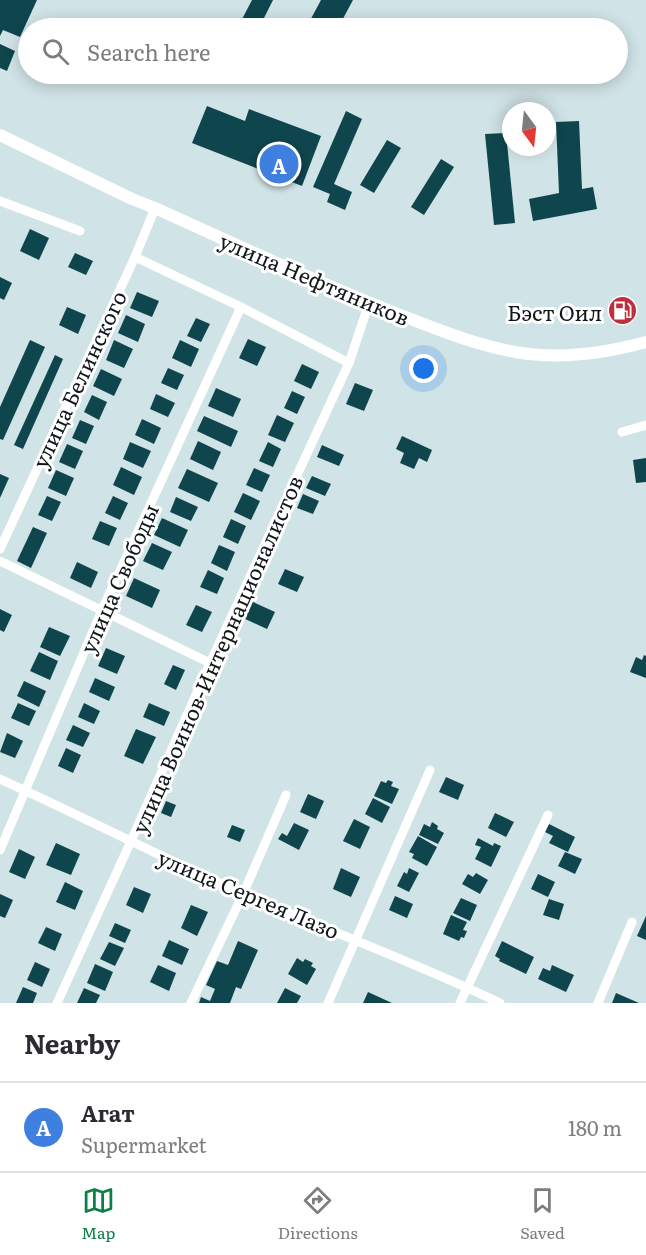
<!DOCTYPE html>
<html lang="en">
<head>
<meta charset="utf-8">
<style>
	body { margin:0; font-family:Literata,serif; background:#f7f7f7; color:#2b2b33 }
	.compass { position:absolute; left:502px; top:102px; width:54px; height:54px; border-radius:50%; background:#fff; box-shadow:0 3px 15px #0003; rotate:165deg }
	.you { position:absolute; left:424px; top:369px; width:21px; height:21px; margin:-15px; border:4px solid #fff; border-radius:50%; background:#1a73e8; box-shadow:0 0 0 9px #1a73e833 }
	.badge { display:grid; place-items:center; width:39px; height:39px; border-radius:50%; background:#0b8043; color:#fff; font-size:20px; font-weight:700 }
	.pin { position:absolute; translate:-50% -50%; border:3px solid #fff; box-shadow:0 2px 6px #0006 }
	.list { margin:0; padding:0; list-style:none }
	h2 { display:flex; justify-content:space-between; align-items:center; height:78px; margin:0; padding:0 24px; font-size:26px }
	h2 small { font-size:20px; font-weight:400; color:#7c7c81 }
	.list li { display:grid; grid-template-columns:39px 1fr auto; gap:18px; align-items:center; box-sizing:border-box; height:90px; padding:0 24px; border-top:2px solid #e1e1e2 }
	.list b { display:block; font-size:22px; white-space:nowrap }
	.list p { margin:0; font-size:20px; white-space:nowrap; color:#7c7c81 }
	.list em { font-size:20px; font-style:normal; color:#7c7c81 }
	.icon { flex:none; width:33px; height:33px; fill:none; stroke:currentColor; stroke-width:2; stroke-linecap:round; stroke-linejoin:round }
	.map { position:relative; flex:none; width:646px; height:1003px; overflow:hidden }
	.search { position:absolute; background:#fff; box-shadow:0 3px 15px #0003; left:18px; right:18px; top:18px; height:66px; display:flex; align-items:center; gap:15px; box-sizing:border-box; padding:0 21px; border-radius:33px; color:#7c7c81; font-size:22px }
	.sheet { height:168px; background:#fff }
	nav { display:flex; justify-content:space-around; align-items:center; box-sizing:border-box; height:84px; border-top:2px solid #e1e1e2; background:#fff; font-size:16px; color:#7c7c81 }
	nav a { display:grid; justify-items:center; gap:3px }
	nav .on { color:#0b8043 }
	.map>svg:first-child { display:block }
</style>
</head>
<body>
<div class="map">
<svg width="646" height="1003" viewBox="0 0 646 1003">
	<rect width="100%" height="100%" fill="#d0e3e6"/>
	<g fill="#0f454d">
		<path d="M0 0H37L20 37 3 30 0 36Z"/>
		<path d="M252 0H273L259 28H251L240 23Z"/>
		<path d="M321 0H353L338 28H306Z"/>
		<path d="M596 23 597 28H571V27Z"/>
		<path d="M0 44 15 51 7 71 0 68Z"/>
		<path d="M207 106 245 121 249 109 321 136 302 186 192 143Z"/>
		<path d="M346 111 362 119 334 184 352 192 345 210 327 202 330 194 313 187Z"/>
		<path d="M579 121 582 189 593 187 597 209 533 221 529 199 559 193 556 122Z"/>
		<path d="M506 133 515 223 494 225 485 134Z"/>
		<path d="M387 140 401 148 374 193 360 185Z"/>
		<path d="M441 159 454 167 424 215 411 207Z"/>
		<path d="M30 229 49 238 39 260 20 251Z"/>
		<path d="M75 253 93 261 86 275 68 267Z"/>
		<path d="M0 277 12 283 4 300 0 298Z"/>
		<path d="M137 292 159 301 152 317 130 308Z"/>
		<path d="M67 307 86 315 78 334 59 325Z"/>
		<path d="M126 315 145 324 138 342 118 333Z"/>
		<path d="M196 318 210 324 201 342 187 336Z"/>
		<path d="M248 339 266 347 257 366 239 358Z"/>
		<path d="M30 340 45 347 3 440 0 439V407Z"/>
		<path d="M114 340 133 349 124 368 106 360Z"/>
		<path d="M180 340 199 349 191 367 172 358Z"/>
		<path d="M55 355 63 359 23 449 14 445Z"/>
		<path d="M302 364 319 372 311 389 294 381Z"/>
		<path d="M168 368 184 375 177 390 161 383Z"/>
		<path d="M101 369 122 379 114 396 93 386Z"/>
		<path d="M355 383 373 390 364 411 346 404Z"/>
		<path d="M216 388 241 399 233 417 208 406Z"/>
		<path d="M292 391 305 397 297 414 284 408Z"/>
		<path d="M156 394 175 403 168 417 150 409Z"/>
		<path d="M92 395 107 402 99 420 84 412Z"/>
		<path d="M277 415 294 423 285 442 268 435Z"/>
		<path d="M204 416 238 431 231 447 197 431Z"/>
		<path d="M142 419 161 428 154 444 135 435Z"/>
		<path d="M80 420 94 426 86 444 72 438Z"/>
		<path d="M402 436 432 450 427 462 419 458 414 469 400 463 404 453 396 449Z"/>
		<path d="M198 441 221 452 213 470 190 459Z"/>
		<path d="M130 442 151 451 143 468 123 459Z"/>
		<path d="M268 442 281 449 273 467 259 461Z"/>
		<path d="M67 444 83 451 75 469 59 462Z"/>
		<path d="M322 445 344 455 339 466 317 457Z"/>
		<path d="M646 458V482L636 483 633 460Z"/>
		<path d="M121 467 142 477 134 495 113 485Z"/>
		<path d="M254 468 270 475 262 492 246 485Z"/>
		<path d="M187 469 218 483 209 502 178 488Z"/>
		<path d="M56 470 74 478 66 496 48 488Z"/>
		<path d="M0 474 9 478 0 498Z"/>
		<path d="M312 476 331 484 325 496 306 488Z"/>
		<path d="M243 493 260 501 251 520 234 512Z"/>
		<path d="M303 494 319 501 313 514 297 508Z"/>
		<path d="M47 496 61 502 52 521 38 515Z"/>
		<path d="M113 496 128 503 120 520 105 513Z"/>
		<path d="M176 497 198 507 191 521 170 512Z"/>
		<path d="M162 518 188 530 180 547 154 535Z"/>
		<path d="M231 519 246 526 238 544 223 537Z"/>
		<path d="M100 521 117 528 109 546 92 539Z"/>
		<path d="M33 527 47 533 31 568 17 561Z"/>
		<path d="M152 543 172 552 163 570 143 561Z"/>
		<path d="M219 545 235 552 227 571 211 563Z"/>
		<path d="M77 562 98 572 91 588 70 578Z"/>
		<path d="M285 569 304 577 297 592 278 584Z"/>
		<path d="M208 570 224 578 217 594 200 587Z"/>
		<path d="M134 578 160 590 152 608 126 596Z"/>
		<path d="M251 601 275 612 267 629 243 618Z"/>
		<path d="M196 605 212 612 202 632 186 625Z"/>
		<path d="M0 609 12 615 4 632 0 630Z"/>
		<path d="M49 627 70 636 60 656 40 647Z"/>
		<path d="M106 648 125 656 117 674 98 666Z"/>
		<path d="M39 652 58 661 50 680 30 671Z"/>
		<path d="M644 655 646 656V678L630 672 636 657 642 660Z"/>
		<path d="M173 665 185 670 176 690 164 684Z"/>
		<path d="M95 678 115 687 109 701 89 692Z"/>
		<path d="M24 681 46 691 39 707 17 696Z"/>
		<path d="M18 703 36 711 29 726 11 718Z"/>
		<path d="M84 703 100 711 94 724 78 717Z"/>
		<path d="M149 703 170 712 164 726 143 717Z"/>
		<path d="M73 725 90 733 83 747 66 740Z"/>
		<path d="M136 729 156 737 143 764 124 756Z"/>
		<path d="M7 733 23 741 15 758 0 752Z"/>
		<path d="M66 748 81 755 73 773 58 766Z"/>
		<path d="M446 777 464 785 458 800 439 792Z"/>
		<path d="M388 780 393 782 391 786 399 789 392 804 374 796 381 781 386 783Z"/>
		<path d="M308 794 324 801 316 819 300 812Z"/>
		<path d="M373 798 390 807 382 823 365 814Z"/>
		<path d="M166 801 176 805 171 817 161 813Z"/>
		<path d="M495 813 514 822 506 837 488 828Z"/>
		<path d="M354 819 370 827 360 849 343 841Z"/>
		<path d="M432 822 438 826 437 829 444 833 438 844 419 835 424 824 430 827Z"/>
		<path d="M294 823 309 830 299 850 278 839 282 833 287 836Z"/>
		<path d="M549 824 575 837 568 852 549 843 553 836 545 832Z"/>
		<path d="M232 825 245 830 240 842 227 837Z"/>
		<path d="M418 836 437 847 427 866 412 858 414 854 409 852Z"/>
		<path d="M478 838 493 846 494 843 501 846 491 867 475 859 481 847 475 845Z"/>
		<path d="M56 843 80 854 71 875 46 865Z"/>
		<path d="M19 849 35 857 25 879 9 872Z"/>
		<path d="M565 852 582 859 575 874 558 866Z"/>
		<path d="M341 868 360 877 351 897 333 889Z"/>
		<path d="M409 868 419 873 409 892 397 886 404 872 407 874Z"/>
		<path d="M476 873 488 880 480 894 462 884 468 874 473 877Z"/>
		<path d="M538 874 555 882 548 897 531 889Z"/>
		<path d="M65 882 83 891 75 910 56 902Z"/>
		<path d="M134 887 151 894 143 913 126 905Z"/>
		<path d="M0 894 13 900 5 918 0 916Z"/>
		<path d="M395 896 413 904 407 918 389 910Z"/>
		<path d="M461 898 477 905 470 921 453 913Z"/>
		<path d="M549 899 564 904 559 920 543 915Z"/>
		<path d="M191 905 208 912 197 936 181 928Z"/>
		<path d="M451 915 467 922 463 930 467 931 464 938 461 937 459 941 443 934Z"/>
		<path d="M646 916V940L637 936Z"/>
		<path d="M115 923 131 930 125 943 109 936Z"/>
		<path d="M46 927 62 934 55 951 38 943Z"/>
		<path d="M169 940 189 949 182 965 162 956Z"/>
		<path d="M238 941 258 950 241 989 236 987 230 1003H199L201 997 210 1001 215 989 206 985 217 961 228 965Z"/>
		<path d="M502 941 534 957 526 974 499 961 500 959 495 956Z"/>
		<path d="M109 942 124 948 115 966 100 959Z"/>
		<path d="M297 958 303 962 305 959 313 963 311 966 316 969 307 985 288 974Z"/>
		<path d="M35 962 50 969 42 987 27 980Z"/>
		<path d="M95 964 113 972 105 991 87 983Z"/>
		<path d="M158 965 176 973 169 991 150 982Z"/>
		<path d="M552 965 574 975 566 992 538 979 543 968 550 971Z"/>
		<path d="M23 987 37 993 33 1003H16Z"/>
		<path d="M84 988 100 995 96 1003H77Z"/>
		<path d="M285 988 301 996 297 1003H277Z"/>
		<path d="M368 992 392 1003H363Z"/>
		<path d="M616 993 639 1003H612Z"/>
	</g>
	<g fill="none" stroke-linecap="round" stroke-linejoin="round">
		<g stroke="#fff" stroke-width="9">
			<path d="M0 201 80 231"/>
			<path d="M135 257 241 307 349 363"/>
			<path d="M622 432 646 425"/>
			<path d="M0 549 135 257 155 208"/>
			<path d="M0 561 210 663"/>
			<path d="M0 779C82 816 162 858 244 894 329 931 416 963 500 1003"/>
			<path d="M0 850 102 610 241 307"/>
			<path d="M57 1003 131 841 210 663 349 363 369 303"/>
			<path d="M191 1003 243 894 286 795"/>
			<path d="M328 1003 430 770"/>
			<path d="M460 1003 548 815"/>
			<path d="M598 1003 632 922"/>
		</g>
		<path stroke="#fff" stroke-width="12" d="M0 135 132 199 155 208C235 244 315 282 398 314 441 331 495 353 542 355 577 357 613 351 646 342"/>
	</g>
	<defs>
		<symbol id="fuel-disc" viewBox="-11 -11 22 22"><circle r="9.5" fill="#be2e3c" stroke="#fff"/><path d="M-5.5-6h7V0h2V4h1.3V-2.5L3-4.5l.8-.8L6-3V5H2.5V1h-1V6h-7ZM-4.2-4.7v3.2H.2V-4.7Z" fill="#fff"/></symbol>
	</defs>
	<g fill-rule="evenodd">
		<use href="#fuel-disc" x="606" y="294" width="33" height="33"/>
	</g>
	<g text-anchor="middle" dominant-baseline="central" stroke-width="6" stroke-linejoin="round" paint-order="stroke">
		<g font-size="21" fill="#111819" stroke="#fff">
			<text transform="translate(315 278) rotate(23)">улица Нефтяников</text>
			<text transform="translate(78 379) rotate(-65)">улица Белинского</text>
			<text transform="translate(118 578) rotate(-66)">улица Свободы</text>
			<text transform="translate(216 654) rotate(-66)">улица Воинов-Интернационалистов</text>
			<text transform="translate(249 893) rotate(23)">улица Сергея Лазо</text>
		</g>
		<g font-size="21" fill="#111819" stroke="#fff" text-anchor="end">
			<text x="602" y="311">Бэст Оил</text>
		</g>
	</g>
</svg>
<svg class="compass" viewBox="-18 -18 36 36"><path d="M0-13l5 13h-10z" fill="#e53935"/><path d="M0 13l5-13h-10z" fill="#7c7c81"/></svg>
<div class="you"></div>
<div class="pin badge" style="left:279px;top:164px;background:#3f7fe0">A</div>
<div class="search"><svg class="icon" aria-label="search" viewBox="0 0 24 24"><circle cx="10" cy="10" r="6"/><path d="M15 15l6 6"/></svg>Search here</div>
</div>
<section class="sheet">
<h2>Nearby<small></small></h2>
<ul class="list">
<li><span class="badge" style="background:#3f7fe0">A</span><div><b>Агат</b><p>Supermarket</p></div><em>180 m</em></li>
</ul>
</section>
<nav>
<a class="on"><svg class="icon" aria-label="map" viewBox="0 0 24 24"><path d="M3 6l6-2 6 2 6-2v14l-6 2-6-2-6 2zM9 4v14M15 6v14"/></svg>Map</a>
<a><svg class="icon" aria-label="directions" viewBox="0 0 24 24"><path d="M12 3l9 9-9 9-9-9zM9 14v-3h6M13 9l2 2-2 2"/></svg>Directions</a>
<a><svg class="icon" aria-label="saved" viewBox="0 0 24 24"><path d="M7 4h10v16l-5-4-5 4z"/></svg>Saved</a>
</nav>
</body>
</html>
